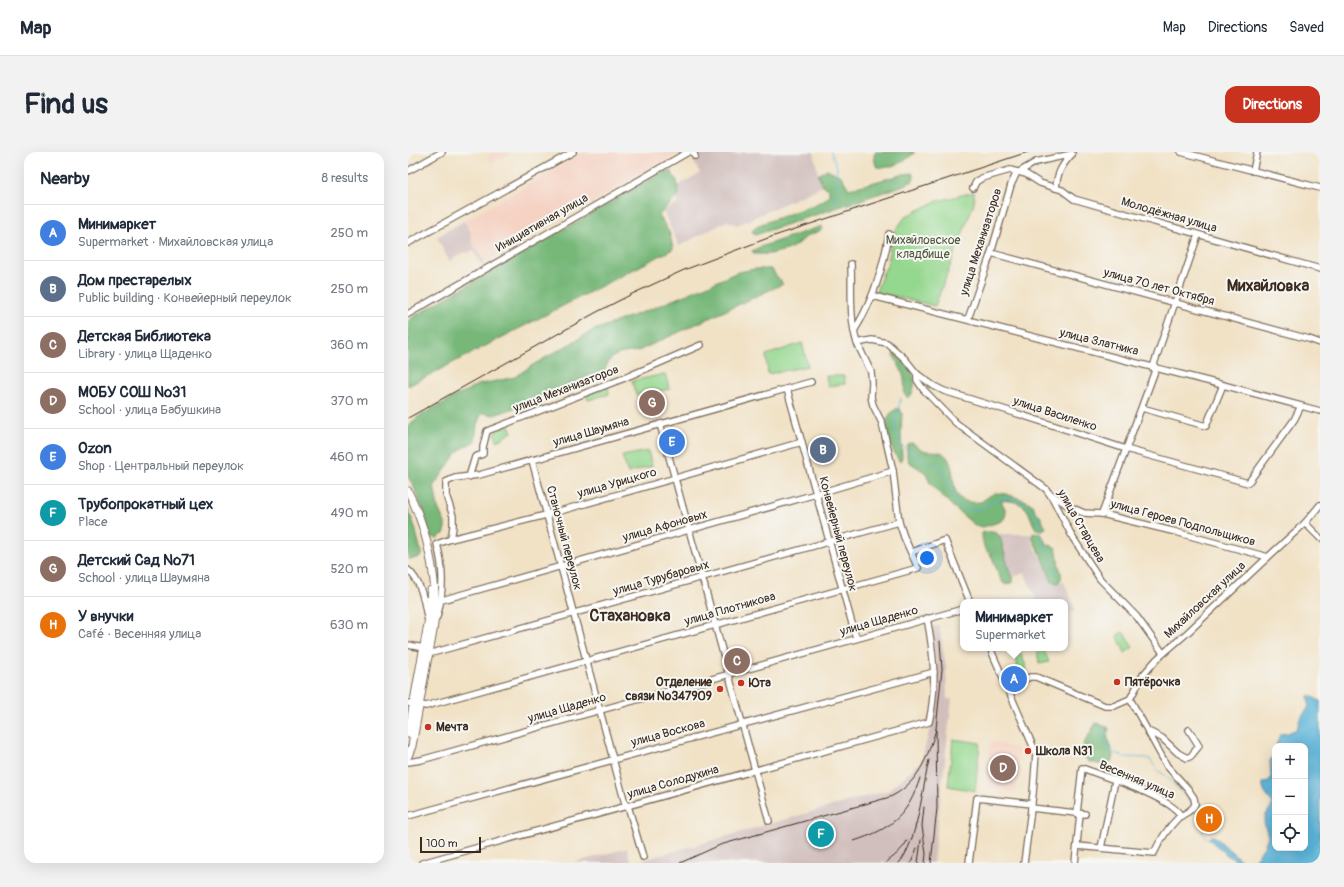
<!DOCTYPE html>
<html lang="en">
<head>
<meta charset="utf-8">
<style>
	body { margin:0; font-family:Pangolin,sans-serif; background:#f2f2f3; color:#1f2937 }
	.controls { position:absolute; right:12px; bottom:12px; display:grid; overflow:hidden; border-radius:8px; box-shadow:0 4px 16px #0002 }
	.controls button { width:36px; height:36px; display:grid; place-items:center; padding:0; border:0; border-bottom:1px solid #e0e1e3; background:#fff; color:#1f2937; font:20px sans-serif }
	.scale { position:absolute; left:12px; bottom:10px; width:61px; box-sizing:border-box; padding-left:4px; border:2px solid #3b2a1e; border-top:0; font-size:11px; line-height:14px; white-space:nowrap; color:#3b2a1e; -webkit-text-stroke:3px #f6f6f2; paint-order:stroke }
	.you { position:absolute; left:519px; top:406px; width:14px; height:14px; margin:-10px; border:3px solid #fff; border-radius:50%; background:#1a73e8; box-shadow:0 0 0 6px #1a73e833 }
	.badge { display:grid; place-items:center; width:26px; height:26px; border-radius:50%; background:#c8321e; color:#fff; font-size:13px; font-weight:700 }
	.pin { position:absolute; translate:-50% -50%; border:2px solid #fff; box-shadow:0 1px 4px #0006 }
	.popup { position:absolute; left:552px; top:447px; width:108px; height:52px; box-sizing:border-box; display:grid; place-content:center; border-radius:8px; background:#fff; filter:drop-shadow(0 1px 3px #0005); font-size:13px; white-space:nowrap; color:#747a83 }
	.popup b { font-size:15px; color:#1f2937 }
	.popup::after { content:''; position:absolute; left:50%; top:100%; margin-left:-8px; border:8px solid transparent; border-top-color:#fff }
	.list { margin:0; padding:0; list-style:none }
	h2 { display:flex; justify-content:space-between; align-items:center; height:52px; margin:0; padding:0 16px; font-size:17px }
	h2 small { font-size:13px; font-weight:400; color:#747a83 }
	.list li { display:grid; grid-template-columns:26px 1fr auto; gap:12px; align-items:center; box-sizing:border-box; height:56px; padding:0 16px; border-top:1px solid #e0e1e3 }
	.list b { display:block; font-size:15px; white-space:nowrap }
	.list p { margin:0; font-size:13px; white-space:nowrap; color:#747a83 }
	.list em { font-size:13px; font-style:normal; color:#747a83 }
	.icon { flex:none; width:22px; height:22px; fill:none; stroke:currentColor; stroke-width:2; stroke-linecap:round; stroke-linejoin:round }
	.map { position:relative; flex:none; width:912px; height:711px; overflow:hidden; border-radius:12px }
	header { display:flex; align-items:center; gap:24px; box-sizing:border-box; height:56px; padding:0 20px; background:#fff; border-bottom:1px solid #e0e1e3 }
	header strong { font-size:19px }
	nav { display:flex; gap:22px; margin-inline-start:auto; font-size:14px }
	.intro { display:flex; align-items:center; justify-content:space-between; box-sizing:border-box; height:96px; padding:0 24px }
	h1 { margin:0; font-size:28px }
	.button { padding:10px 18px; border-radius:12px; background:#c8321e; color:#fff; font-size:14px; font-weight:700 }
	main { display:flex; gap:24px; padding:0 24px }
	aside { flex:1; background:#fff; border-radius:12px; box-shadow:0 4px 16px #0002 }
	.map>svg:first-child { display:block }
</style>
</head>
<body>
<header>
<strong>Map</strong>
<nav><a>Map</a><a>Directions</a><a>Saved</a></nav>
</header>
<div class="intro"><h1>Find us</h1><a class="button">Directions</a></div>
<main>
<aside>
<h2>Nearby<small>8 results</small></h2>
<ul class="list">
<li><span class="badge" style="background:#3f7fe0">A</span><div><b>Минимаркет</b><p>Supermarket · Михайловская улица</p></div><em>250 m</em></li>
<li><span class="badge" style="background:#5c6f8a">B</span><div><b>Дом престарелых</b><p>Public building · Конвейерный переулок</p></div><em>250 m</em></li>
<li><span class="badge" style="background:#8d6e63">C</span><div><b>Детская Библиотека</b><p>Library · улица Щаденко</p></div><em>360 m</em></li>
<li><span class="badge" style="background:#8d6e63">D</span><div><b>МОБУ СОШ №31</b><p>School · улица Бабушкина</p></div><em>370 m</em></li>
<li><span class="badge" style="background:#3f7fe0">E</span><div><b>Ozon</b><p>Shop · Центральный переулок</p></div><em>460 m</em></li>
<li><span class="badge" style="background:#0f9aa8">F</span><div><b>Трубопрокатный цех</b><p>Place</p></div><em>490 m</em></li>
<li><span class="badge" style="background:#8d6e63">G</span><div><b>Детский Сад №71</b><p>School · улица Шаумяна</p></div><em>520 m</em></li>
<li><span class="badge" style="background:#e8710a">H</span><div><b>У внучки</b><p>Café · Весенняя улица</p></div><em>630 m</em></li>
</ul>
</aside>
<div class="map">
<svg width="912" height="711" viewBox="0 0 912 711">
	<rect width="100%" height="100%" fill="#f6f6f2"/>
	<filter id="ink" filterUnits="userSpaceOnUse"><feTurbulence type="fractalNoise" baseFrequency=".025" numOctaves="2"/><feDisplacementMap in="SourceGraphic" scale="8" xChannelSelector="R" yChannelSelector="G"/><feConvolveMatrix kernelMatrix="1 2 1 2 8 2 1 2 1" color-interpolation-filters="sRGB"/></filter>
	<filter id="wash" filterUnits="userSpaceOnUse"><feTurbulence type="fractalNoise" baseFrequency=".012" numOctaves="4" result="noise"/><feDisplacementMap in="SourceGraphic" scale="16" xChannelSelector="R" yChannelSelector="G"/><feGaussianBlur stdDeviation="0.9" result="paint"/><feColorMatrix in="noise" values="0 0 0 0 0 0 0 0 0 0 0 0 0 0 0 0 0 1.4 0 .05"/><feComposite in="paint" operator="in"/></filter>
	<g filter="url(#wash)">
		<rect width="100%" height="100%" fill="#f1e2c6"/>
		<g fill="#f5d2c2">
			<path d="M85 0H105L83 11 79 5Z"/>
			<path d="M177 0H273L77 111 65 92 62 79 56 69Z"/>
			<path d="M255 244 257 251 234 257 232 250Z"/>
			<path d="M582 589 610 597 608 640 579 636Z"/>
		</g>
		<g fill="#d1bfbd">
			<path d="M293 0 330 3 335 0H406L409 18 415 34 329 73 319 69 271 94 255 59 270 51 264 37 292 21 286 10Z"/>
			<path d="M56 69 62 79 65 92 77 111 74 113 65 98 60 101 57 100 41 109 29 85Z"/>
			<path d="M590 382H623L624 391 635 410 645 433 656 430 668 459 658 461 657 450H629L617 421 602 426 591 394Z"/>
			<path d="M531 474 538 515 539 547H544L525 711H225L481 638 513 610 528 555 529 516 524 475Z"/>
			<path d="M219 696 223 711H165Z"/>
		</g>
		<g fill="#94d78e" stroke="#688056">
			<path d="M566 40V51L527 154 468 140 475 121 480 112 484 83 498 64 530 49Z"/>
			<path d="M394 191 400 214 360 222 358 203Z"/>
			<path d="M257 222 262 237 228 243 224 229Z"/>
			<path d="M418 224H436L437 232 420 234Z"/>
			<path d="M200 235 201 242 180 248 178 243Z"/>
			<path d="M100 272 104 280 89 289 86 281Z"/>
			<path d="M240 299 244 314 220 321 214 304Z"/>
			<path d="M715 480 725 495 717 501 709 483Z"/>
			<path d="M602 496H610L619 516 612 519Z"/>
			<path d="M629 496H635L641 510 631 512Z"/>
			<path d="M545 587 572 591 567 639 540 634Z"/>
		</g>
		<g fill="#77b879" stroke="#59714c">
			<path d="M467 0H507C500 8 478 20 468 14L466 5Z"/>
			<path d="M419 17 433 24 441 37 496 22 504 21 506 25 505 29 491 35 347 83 344 79 348 74 408 52 421 45V37L415 34 410 23Z"/>
			<path d="M262 18 269 29 271 43 251 63 262 82 265 97 0 234V169L8 163 255 20Z"/>
			<path d="M414 74 415 77 414 78 399 84 390 92 379 98 362 102H346L344 99 352 95Z"/>
			<path d="M347 117H363L375 132 230 199C211 202 203 200 196 220L183 223 101 258 86 263 74 261 69 272 67 289C63 292 58 294 53 297 42 307 36 322 26 333L30 356 37 371V381L29 386 22 385 18 365 5 333 0 325V274L11 264 69 233 107 225 123 214 186 178 243 157 301 133 330 120Z"/>
			<path d="M486 200C497 210 511 222 505 238 504 242 503 244 500 246L496 242C498 225 494 218 485 203Z"/>
			<path d="M488 257H492L494 261 493 279 494 305 493 309H491L483 294 478 270 482 262Z"/>
			<path d="M502 291C507 291 510 296 515 298 522 301 529 297 536 302 554 317 533 355 573 350L581 344 588 341 598 342 619 349 626 354V357L632 364 638 376 634 378 628 377C621 366 623 356 610 351 605 349 599 348 593 349 597 356 601 362 594 369L575 375 569 374 564 371 542 352 522 331 518 321 501 310 499 305V293Z"/>
			<path d="M0 356 7 375 13 400V404L9 406 0 407Z"/>
			<path d="M577 380C584 380 588 379 592 385L601 418 605 428 604 431 596 432C589 423 588 411 582 402 580 400 578 399 577 397 575 393 574 386 574 381Z"/>
			<path d="M625 381H633L638 391 648 396C650 400 649 404 650 409 651 417 657 425 650 431H646L644 430 635 407 626 390 624 384Z"/>
			<path d="M688 571 701 576 699 583 705 604 703 610 694 613 681 610 677 606 675 593Z"/>
		</g>
		<g fill="#5ab3d8" stroke="#4a6e7b">
			<path d="M901 543 912 549V711H844L856 695 860 684 856 670 858 663 865 652C860 643 854 642 855 630L861 629 863 626 862 609 867 600V696H897V594H868L872 582 880 581 889 577C890 574 891 570 892 567 897 558 904 557 900 546Z"/>
			<path d="M803 684H806L836 711H827L828 708 819 703 801 687Z"/>
		</g>
		<g fill="none" stroke-linecap="round" stroke-linejoin="round">
			<g stroke="#5ab3d8" stroke-width="1">
				<path d="M423 0 429 15 428 27 431 40 426 44V51"/>
				<path d="M493 246C484 277 483 294 516 308 522 310 529 310 533 315 540 326 544 352 557 357 573 362 585 346 600 346 604 346 608 348 612 349 616 350 620 352 622 355 627 361 630 370 634 376"/>
				<path d="M632 382 634 389 641 401 649 423"/>
				<path d="M688 574 692 579 697 581 696 586 701 598 716 605 738 606 742 607 750 619 757 623 777 644 784 651"/>
				<path d="M788 657 796 683 799 686H801"/>
			</g>
		</g>
	</g>
	<g filter="url(#ink)">
		<g fill="none" stroke-linecap="round" stroke-linejoin="round">
			<defs>
				<g id="minor">
					<path d="M285 0 287 4"/>
					<path d="M773 0 912 36"/>
					<path d="M0 19 34 0"/>
					<path d="M845 19 849 0"/>
					<path d="M611 20 628 10 664 2"/>
					<path d="M565 36 568 30 574 26 602 18 618 22 632 31 654 38 666 47 673 49 912 117"/>
					<path d="M648 36C649 21 654 13 664 2"/>
					<path d="M0 91 165 0"/>
					<path d="M583 101 901 187 912 191"/>
					<path d="M443 112C444 138 441 166 449 191L464 188 479 191 497 207 509 222 526 234 536 239 601 259 718 297 840 331 886 268 893 254"/>
					<path d="M465 144 815 233 912 259"/>
					<path d="M0 162 280 0"/>
					<path d="M560 167 583 101 603 33 609 20"/>
					<path d="M446 179C465 149 475 117 481 82"/>
					<path d="M745 215 790 83"/>
					<path d="M509 222V228L515 237 548 271 638 337 645 347 665 386 692 427 729 465 755 501"/>
					<path d="M379 237 448 486"/>
					<path d="M734 256 798 274 815 233"/>
					<path d="M252 272 361 669"/>
					<path d="M124 308 218 655"/>
					<path d="M61 325 67 305 75 302V295L79 279 214 227 293 193"/>
					<path d="M643 342 662 355 676 361 694 362 764 379 860 405"/>
					<path d="M694 362 748 216"/>
					<path d="M897 371 912 386"/>
					<path d="M43 387 45 375V364L38 343V330L47 326 71 323 403 230"/>
					<path d="M504 400 537 388 562 450"/>
					<path d="M0 418C13 429 16 448 19 465"/>
					<path d="M34 448 408 342 485 319"/>
					<path d="M29 465C36 440 36 417 29 392L43 387 138 363 394 290"/>
					<path d="M0 493 16 496"/>
					<path d="M582 496 628 601 625 642 616 711"/>
					<path d="M21 501H24L491 370"/>
					<path d="M599 535 622 525H628L697 554H706L722 547 735 523 749 507 779 481 860 405 897 371 912 353"/>
					<path d="M0 551 18 554 510 416 496 385 491 370 485 319 474 271 465 253 463 245 464 231 463 220 449 191"/>
					<path d="M740 579 754 586 770 601 779 606 783 604 791 594 781 578"/>
					<path d="M0 610 13 608 555 457"/>
					<path d="M220 654 235 705"/>
					<path d="M623 656 677 662"/>
					<path d="M669 661 674 616C695 624 764 646 773 664"/>
					<path d="M0 664 526 520"/>
					<path d="M669 694 746 701C752 688 760 676 770 666 776 661 784 660 787 652L786 646 780 637 759 614 722 547"/>
					<path d="M693 696 707 629"/>
					<path d="M14 711 521 570C529 535 526 502 519 466"/>
					<path d="M561 711 569 646 624 652"/>
					<path d="M667 711 672 662"/>
				</g>
				<g id="major">
					<path d="M0 339C18 374 29 423 27 462 26 479 22 495 19 510 14 538 9 566 4 594L0 604"/>
					<path d="M0 582 20 472 23 438"/>
				</g>
			</defs>
			<use href="#minor" stroke="#7b6a59" stroke-width="8"/>
			<use href="#major" stroke="#7b6a59" stroke-width="9"/>
			<use href="#minor" stroke="#fff" stroke-width="5.5"/>
			<use href="#major" stroke="#fff" stroke-width="7"/>
			<g stroke="#3b2a1e" stroke-width="1">
				<path d="M0 266 187 161 224 142 276 118 360 86 620 0"/>
				<path d="M516 655 514 674 518 702 517 711"/>
				<path d="M446 689C483 677 500 664 512 626"/>
				<path d="M272 711 312 693 482 645C510 632 520 605 528 577"/>
				<path d="M477 711C486 705 494 698 499 689"/>
				<path d="M491 711C509 692 515 634 521 608"/>
				<path d="M503 711 509 696"/>
				<path d="M510 711 513 688"/>
				<path d="M523 711 529 656 528 577 534 517 532 489"/>
			</g>
		</g>
	</g>
	<g fill="#c8321e" stroke="#f6f6f2" stroke-width="1.5">
		<circle cx="709" cy="530" r="4"/>
		<circle cx="333" cy="531" r="4"/>
		<circle cx="312" cy="537" r="4"/>
		<circle cx="20" cy="575" r="4"/>
		<circle cx="620" cy="599" r="4"/>
	</g>
	<g text-anchor="middle" dominant-baseline="central" stroke-width="4" stroke-linejoin="round" paint-order="stroke">
		<g font-size="12" fill="#3b2a1e" stroke="#f6f6f2">
			<text transform="translate(761 63) rotate(16)">Молодёжная улица</text>
			<text transform="translate(134 71) rotate(-30)">Инициативная улица</text>
			<text transform="translate(573 90) rotate(-72)">улица Механизаторов</text>
			<text transform="translate(751 135) rotate(15)">улица 70 лет Октября</text>
			<text transform="translate(691 190) rotate(14)">улица Златника</text>
			<text transform="translate(158 237) rotate(-21)">улица Механизаторов</text>
			<text transform="translate(647 262) rotate(18)">улица Василенко</text>
			<text transform="translate(183 280) rotate(-16)">улица Шаумяна</text>
			<text transform="translate(209 331) rotate(-16)">улица Урицкого</text>
			<text transform="translate(775 371) rotate(15)">улица Героев Подпольщиков</text>
			<text transform="translate(257 374) rotate(-16)">улица Афоновых</text>
			<text transform="translate(673 374) rotate(60)">улица Старцева</text>
			<text transform="translate(430 382) rotate(75)">Конвейерный переулок</text>
			<text transform="translate(156 386) rotate(75)">Станочный переулок</text>
			<text transform="translate(253 426) rotate(-16)">улица Турубаровых</text>
			<text transform="translate(797 448) rotate(-43)">Михайловская улица</text>
			<text transform="translate(322 457) rotate(-16)">улица Плотникова</text>
			<text transform="translate(471 469) rotate(-16)">улица Щаденко</text>
			<text transform="translate(159 556) rotate(-16)">улица Щаденко</text>
			<text transform="translate(260 581) rotate(-15)">улица Воскова</text>
			<text transform="translate(729 628) rotate(23)">Весенняя улица</text>
			<text transform="translate(265 630) rotate(-16)">улица Солодухина</text>
		</g>
		<g font-size="12" fill="#51553a" stroke="#f6f6f2">
			<text x="515" y="88">Михайловское<tspan x="515" dy="14">кладбище</tspan></text>
		</g>
		<g font-size="12" font-weight="bold" fill="#3b2a1e" stroke="#f6f6f2" text-anchor="start">
			<text x="304" y="530" text-anchor="end">Отделение<tspan x="304" dy="14">связи №347909</tspan></text>
			<text x="717" y="530">Пятёрочка</text>
			<text x="341" y="531">Юта</text>
			<text x="28" y="575">Мечта</text>
			<text x="628" y="599">Школа N31</text>
		</g>
		<g font-size="16" font-weight="bold" fill="#3b2a1e" stroke="#f6f6f2">
			<text x="860" y="134">Михайловка</text>
			<text x="222" y="464">Стахановка</text>
		</g>
	</g>
</svg>
<div class="controls">
<button>+</button>
<button>−</button>
<button><svg class="icon" aria-label="locate" viewBox="0 0 24 24"><circle cx="12" cy="12" r="6"/><path d="M12 2v4M12 18v4M2 12h4M18 12h4"/></svg></button>
</div>
<div class="scale">100 m</div>
<div class="you"></div>
<div class="pin badge" style="left:606px;top:527px;background:#3f7fe0">A</div>
<div class="popup"><b>Минимаркет</b>Supermarket</div>
<div class="pin badge" style="left:415px;top:298px;background:#5c6f8a">B</div>
<div class="pin badge" style="left:329px;top:509px;background:#8d6e63">C</div>
<div class="pin badge" style="left:595px;top:616px;background:#8d6e63">D</div>
<div class="pin badge" style="left:264px;top:290px;background:#3f7fe0">E</div>
<div class="pin badge" style="left:413px;top:682px;background:#0f9aa8">F</div>
<div class="pin badge" style="left:244px;top:251px;background:#8d6e63">G</div>
<div class="pin badge" style="left:801px;top:667px;background:#e8710a">H</div>
</div>
</main>
</body>
</html>
